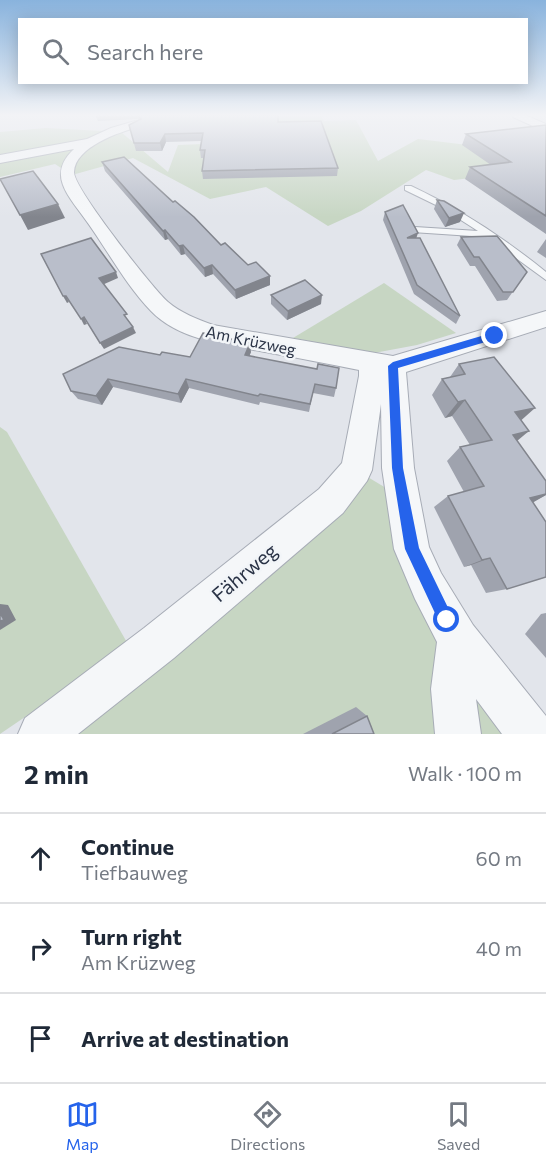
<!DOCTYPE html>
<html lang="en">
<head>
<meta charset="utf-8">
<style>
	body { margin:0; font-family:Commissioner,sans-serif; background:#f2f2f3; color:#1f2937 }
	.stop { position:absolute; width:18px; height:18px; margin:-14px; border:4px solid #2563eb; border-radius:50%; background:#fff }
	.stop.end { background:#2563eb; border-color:#fff; box-shadow:0 2px 6px #0008 }
	.list { margin:0; padding:0; list-style:none }
	h2 { display:flex; justify-content:space-between; align-items:center; height:78px; margin:0; padding:0 24px; font-size:26px }
	h2 small { font-size:20px; font-weight:400; color:#747a83 }
	.list li { display:grid; grid-template-columns:39px 1fr auto; gap:18px; align-items:center; box-sizing:border-box; height:90px; padding:0 24px; border-top:2px solid #e0e1e3 }
	.list b { display:block; font-size:22px; white-space:nowrap }
	.list p { margin:0; font-size:20px; white-space:nowrap; color:#747a83 }
	.list em { font-size:20px; font-style:normal; color:#747a83 }
	.icon { flex:none; width:33px; height:33px; fill:none; stroke:currentColor; stroke-width:2; stroke-linecap:round; stroke-linejoin:round }
	.map { position:relative; flex:none; width:546px; height:734px; overflow:hidden }
	.search { position:absolute; background:#fff; box-shadow:0 3px 15px #0003; left:18px; right:18px; top:18px; height:66px; display:flex; align-items:center; gap:15px; box-sizing:border-box; padding:0 21px; border-radius:0px; color:#747a83; font-size:22px }
	.sheet { height:348px; background:#fff }
	nav { display:flex; justify-content:space-around; align-items:center; box-sizing:border-box; height:84px; border-top:2px solid #e0e1e3; background:#fff; font-size:16px; color:#747a83 }
	nav a { display:grid; justify-items:center; gap:3px }
	nav .on { color:#2563eb }
	.map>svg:first-child { display:block }
</style>
</head>
<body>
<div class="map">
<svg width="546" height="734" viewBox="0 0 546 734">
	<rect width="100%" height="100%" fill="#e2e5eb"/>
	<g fill="#c7d6c3">
		<path d="M262 115H320L324 121 356 120 378 161 418 139 476 146 504 174 454 180 426 170 361 211 328 226 266 187 210 199 133 158 72 175 55 164 0 177V132L46 128 121 132 168 172 178 145 230 143Z"/>
		<path d="M384 283 456 333 417 345 374 353 293 338Z"/>
		<path d="M0 427 7 432 129 646 0 734Z"/>
		<path d="M356 470 401 497 412 549 532 734H38L331 501Z"/>
	</g>
	<g fill="none" stroke-linecap="round" stroke-linejoin="round">
		<defs>
			<path id="service" d="M405 186H411C460 209 504 238 546 272V280L487 237 412 232V228L415 227 478 231 442 208 405 190Z"/>
			<g id="minor">
				<path d="M512 115H525L546 124V132L513 117Z"/>
				<path d="M135 121 141 125 139 127C119 132 75 147 74 172 73 187 152 288 168 302 181 313 197 319 213 325L393 356 546 311V327L406 372 414 468 429 547 441 573 473 625 546 716V734H502L476 699 481 734H435L431 689 437 642 415 599 394 549 382 468 381 404 372 470 367 481 343 513 174 658 78 734H18L25 718 144 628 319 489 342 463 359 376V370C329 364 300 358 270 353 230 345 181 342 151 311 124 283 106 247 82 215 66 193 48 173 74 149L0 163V155L87 139 111 128Z"/>
			</g>
		</defs>
		<use href="#service" stroke="#a7acb6" stroke-width="2"/>
		<use href="#minor" stroke="#a7acb6" stroke-width="2"/>
		<use href="#service" fill="#f5f7f9" fill-rule="evenodd"/>
		<use href="#minor" fill="#f5f7f9" fill-rule="evenodd"/>
	</g>
	<g fill="#9fa3ae">
		<path d="M95 115H278V122L338 168 337 176 203 179 202 171 204 158H201L200 150 201 141 166 142 162 151H136L129 125 139 120 138 119 98 121Z"/>
		<path d="M546 125V234L465 179 470 167 491 165 462 145 466 134Z"/>
		<path d="M102 162 173 202 221 245 248 265 270 276V285L236 299 213 274 205 277 185 254 181 255 168 239 165 240 105 171Z"/>
		<path d="M437 200 460 222 445 227 434 209Z"/>
		<path d="M385 212 416 238 460 316 456 324 414 294 383 220Z"/>
		<path d="M461 237 527 272 507 300 497 301 475 266H470L457 245Z"/>
		<path d="M546 239V258L537 252Z"/>
		<path d="M271 295 321 304 287 320 271 304Z"/>
		<path d="M251 352 249 356 336 388 334 397 313 393 309 412 260 402 259 405 189 388 181 403 113 387 102 405 78 399 71 391 160 355 190 357Z"/>
		<path d="M459 364 521 420 517 441 546 495 533 502 507 589 486 593 471 565 464 567 434 507 448 496 464 492 447 461 460 447 470 445 452 416 445 418 432 395 442 379 450 377Z"/>
		<path d="M546 613V658L525 634 541 614Z"/>
		<path d="M356 707 367 716 374 734H303Z"/>
	</g>
	<g fill="#82858d">
		<path d="M165 134 166 142 162 151 160 143Z"/>
		<path d="M58 204 65 218 28 230 20 215Z"/>
		<path d="M464 213 460 222 445 227 449 218Z"/>
		<path d="M165 230 168 239 165 240 163 231Z"/>
		<path d="M418 233 415 242 407 238Z"/>
		<path d="M183 245 185 254 181 255 179 246Z"/>
		<path d="M212 265 213 274 205 277 204 268Z"/>
		<path d="M116 272 118 278 102 285 99 278Z"/>
		<path d="M270 276V285L236 299 235 290Z"/>
		<path d="M322 295 321 304 287 320 288 311Z"/>
		<path d="M63 296H66L69 302 67 303Z"/>
		<path d="M84 317 87 324 84 325 81 319Z"/>
		<path d="M133 327 136 333 104 349 100 343Z"/>
		<path d="M250 343 251 352 246 364 245 355Z"/>
		<path d="M108 379 113 387 102 405 96 396Z"/>
		<path d="M186 379 189 388 181 403 178 394Z"/>
		<path d="M465 400 452 416 445 418 458 402Z"/>
		<path d="M535 408 517 424 515 412Z"/>
		<path d="M529 431 511 446 513 435Z"/>
		<path d="M546 494V495L532 503 530 498Z"/>
		<path d="M490 558 471 565 464 567 482 560Z"/>
		<path d="M0 604 8 605 16 620 0 630Z"/>
	</g>
	<g fill="#b9beca" stroke="#82858d" stroke-width="1.5">
		<path d="M138 115H278V122L321 121 338 168 202 171 205 150H200L203 133 165 134 160 143H134L129 125 141 119Z"/>
		<path d="M546 125V216L470 167 511 162 466 134Z"/>
		<path d="M124 157 173 202 175 201 194 217 221 245 225 243 248 265 256 262 270 276 235 290 212 265 204 268 183 245 179 246 165 230 163 231 102 162Z"/>
		<path d="M33 171 58 204 20 215 0 179Z"/>
		<path d="M437 200 444 201 464 213 449 218Z"/>
		<path d="M403 205 418 233 407 238H420L460 316 417 285 385 212Z"/>
		<path d="M497 236 527 272 513 292H503L479 257H474L461 237Z"/>
		<path d="M91 238 116 272 99 278 127 314 124 315 133 327 100 343 84 317 81 319 66 296H63L41 254Z"/>
		<path d="M305 280 322 295 288 311 271 295Z"/>
		<path d="M203 333 250 343 245 355 317 369 318 364 339 368 336 388 315 384 310 404 260 394 258 396 186 379 178 394 108 379 96 396 71 391 63 374 119 347 160 355 162 352 190 357Z"/>
		<path d="M494 357 535 408 515 412 529 431 513 435 546 481V494L530 498 546 522V577L507 589 490 558 482 560 448 496 484 486 460 447 492 440 465 400 458 402 442 379 465 374 459 364Z"/>
		<path d="M0 613 4 620 0 621Z"/>
		<path d="M367 716 374 734H332Z"/>
	</g>
	<linearGradient id="sky" x2="0" y2="1"><stop stop-color="#89b3dd"/><stop offset="0.53" stop-color="#f2f3f6"/><stop offset="1" stop-color="#f2f3f6" stop-opacity="0"/></linearGradient>
	<rect width="546" height="217" fill="url(#sky)"/>
	<path fill="#2563eb" d="M495 332 500 336 499 338 398 368 403 468 419 548 454 620 452 626 447 628 441 626 405 549 392 468 388 366 393 362Z"/>
	<g text-anchor="middle" dominant-baseline="central" stroke-width="5" stroke-linejoin="round" paint-order="stroke">
		<g font-size="16" fill="#293245" stroke="#f2f5f8">
			<text transform="translate(251 340) rotate(12)">Am Krüzweg</text>
		</g>
		<g font-size="20" fill="#293245" stroke="#f2f5f8">
			<text transform="translate(244 572) rotate(-40)">Fährweg</text>
		</g>
	</g>
</svg>
<div class="stop" style="left:447px;top:620px"></div>
<div class="stop end" style="left:495px;top:336px"></div>
<div class="search"><svg class="icon" aria-label="search" viewBox="0 0 24 24"><circle cx="10" cy="10" r="6"/><path d="M15 15l6 6"/></svg>Search here</div>
</div>
<section class="sheet">
<h2>2 min<small>Walk · 100 m</small></h2>
<ul class="list">
<li><svg class="icon" aria-label="ahead" viewBox="0 0 24 24"><path d="M12 20V5M6 11l6-6 6 6"/></svg><div><b>Continue</b><p>Tiefbauweg</p></div><em>60 m</em></li>
<li><svg class="icon" aria-label="right" viewBox="0 0 24 24"><path d="M7 20v-9h11M14 6l5 5-5 5"/></svg><div><b>Turn right</b><p>Am Krüzweg</p></div><em>40 m</em></li>
<li><svg class="icon" aria-label="arrive" viewBox="0 0 24 24"><path d="M6 21V4h12l-3 4 3 4H6"/></svg><div><b>Arrive at destination</b></div></li>
</ul>
</section>
<nav>
<a class="on"><svg class="icon" aria-label="map" viewBox="0 0 24 24"><path d="M3 6l6-2 6 2 6-2v14l-6 2-6-2-6 2zM9 4v14M15 6v14"/></svg>Map</a>
<a><svg class="icon" aria-label="directions" viewBox="0 0 24 24"><path d="M12 3l9 9-9 9-9-9zM9 14v-3h6M13 9l2 2-2 2"/></svg>Directions</a>
<a><svg class="icon" aria-label="saved" viewBox="0 0 24 24"><path d="M7 4h10v16l-5-4-5 4z"/></svg>Saved</a>
</nav>
</body>
</html>
